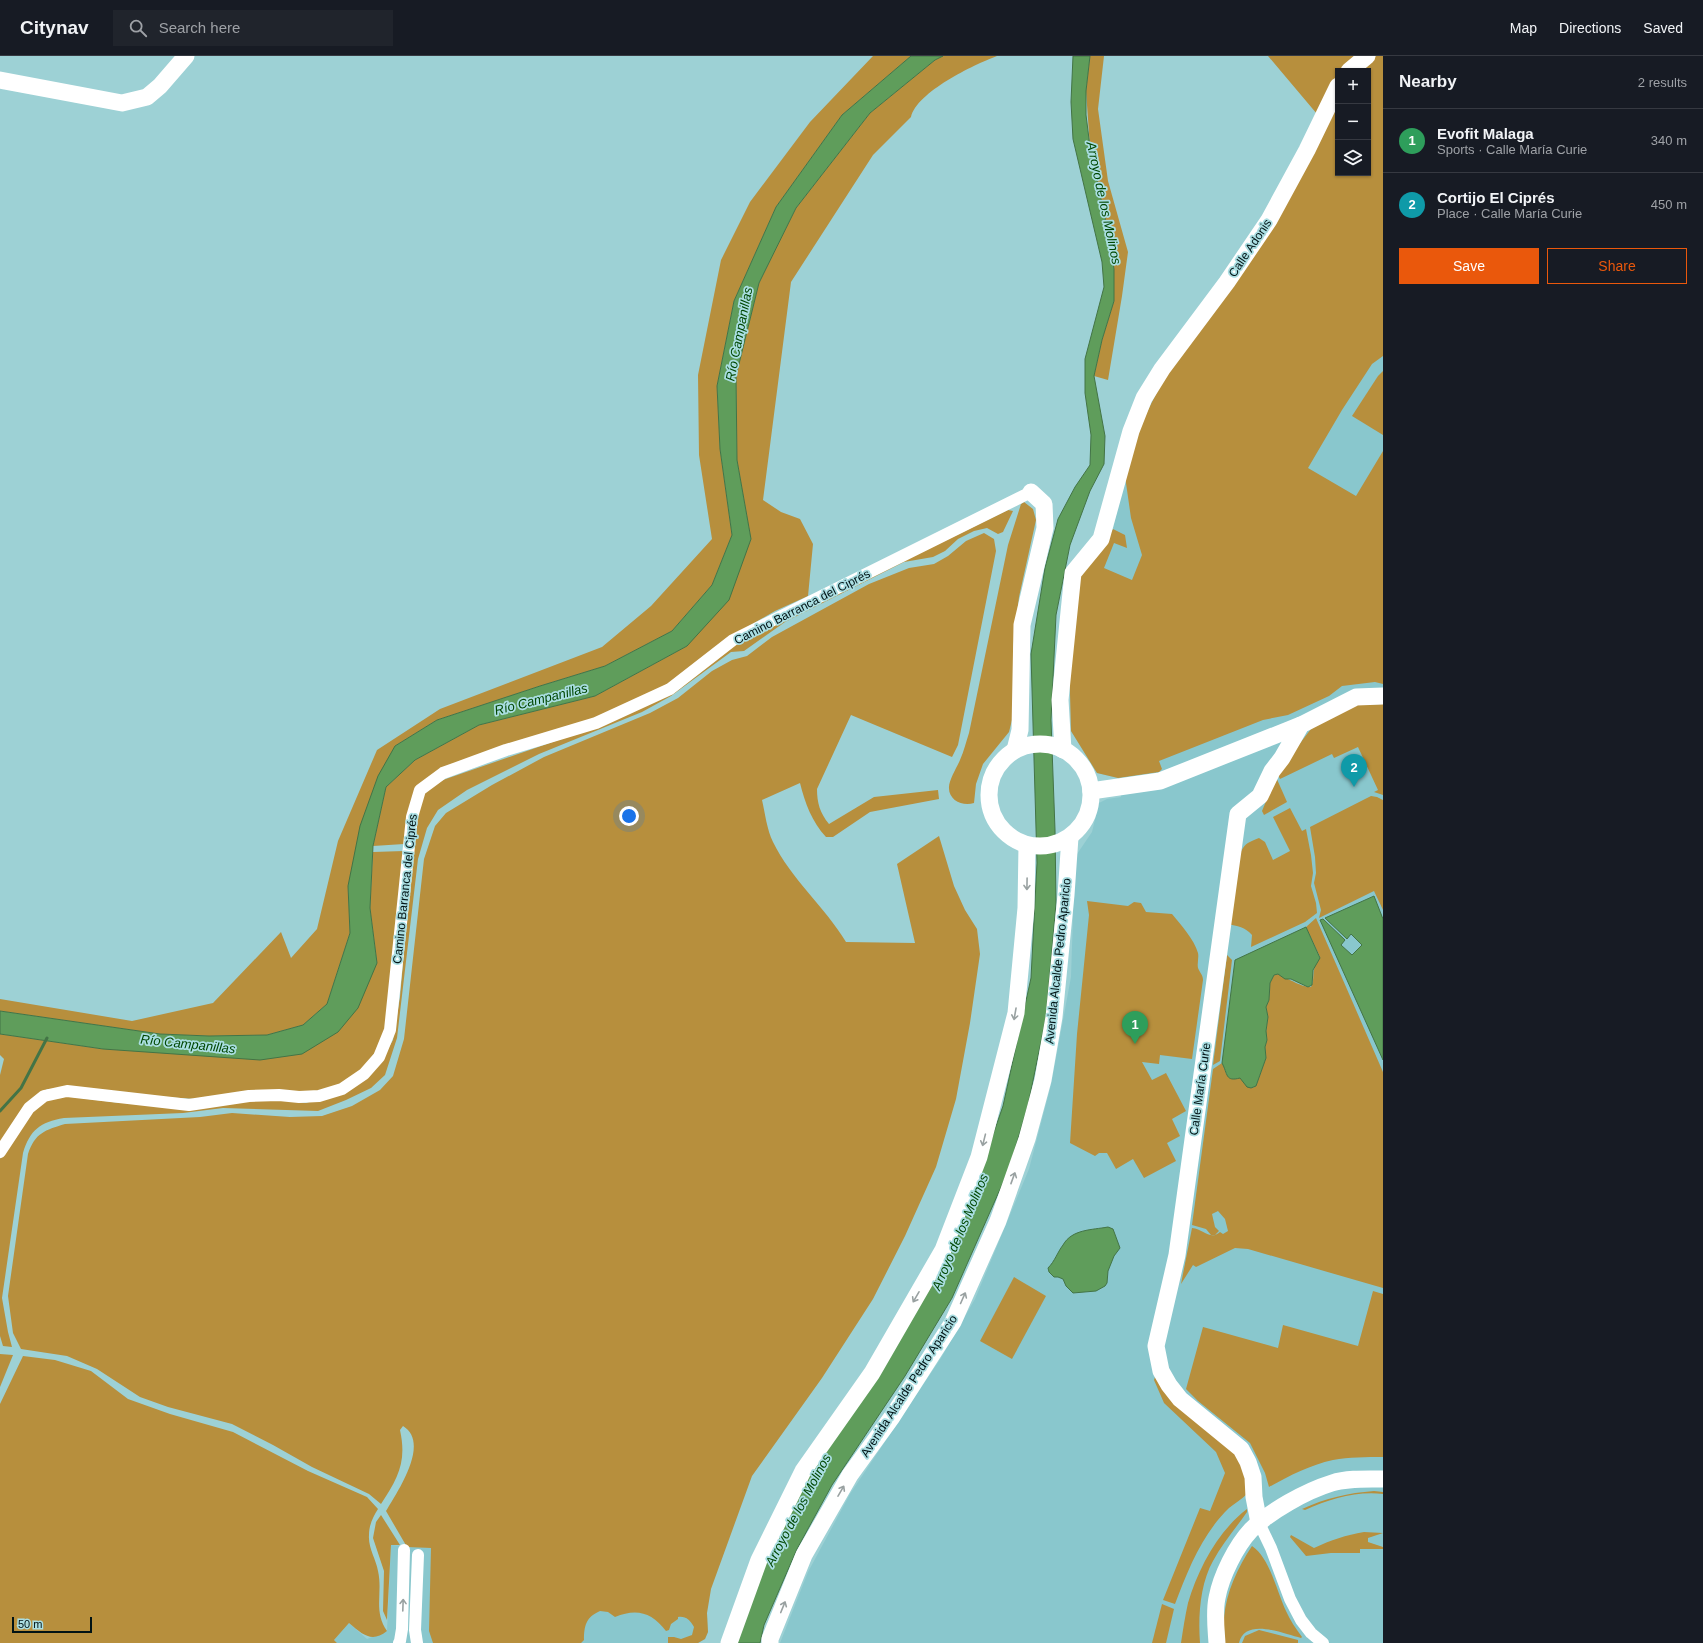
<!DOCTYPE html>
<html lang="en">
<head>
<meta charset="utf-8">
<style>
	body { margin:0; font-family:Helvetica,sans-serif; background:#20242c; color:#f1f3f6 }
	.controls { position:absolute; right:12px; top:12px; display:grid; overflow:hidden; border-radius:0px; box-shadow:0 1px 3px #0004 }
	.controls button { width:36px; height:36px; display:grid; place-items:center; padding:0; border:0; border-bottom:1px solid #363941; background:#171b24; color:#f1f3f6; font:20px sans-serif }
	.scale { position:absolute; left:12px; bottom:10px; width:80px; box-sizing:border-box; padding-left:4px; border:2px solid #011315; border-top:0; font-size:11px; line-height:14px; white-space:nowrap; color:#011315; -webkit-text-stroke:3px #aadee2; paint-order:stroke }
	.you { position:absolute; left:629px; top:760px; width:14px; height:14px; margin:-10px; border:3px solid #fff; border-radius:50%; background:#1a73e8; box-shadow:0 0 0 6px #1a73e833 }
	.badge { display:grid; place-items:center; width:26px; height:26px; border-radius:50%; background:#ea580c; color:#fff; font-size:13px; font-weight:700 }
	.pin { position:absolute; translate:-50% -33px; filter:drop-shadow(0 1px 2px #0008) }
	.pin::after { content:''; position:absolute; top:21px; width:14px; height:12px; background:inherit; clip-path:polygon(0 0,100% 0,50% 100%) }
	.list { margin:0; padding:0; list-style:none }
	h2 { display:flex; justify-content:space-between; align-items:center; height:52px; margin:0; padding:0 16px; font-size:17px }
	h2 small { font-size:13px; font-weight:400; color:#9ea1a6 }
	.list li { display:grid; grid-template-columns:26px 1fr auto; gap:12px; align-items:center; box-sizing:border-box; height:64px; padding:0 16px; border-top:1px solid #363941 }
	.list b { display:block; font-size:15px; white-space:nowrap }
	.list p { margin:0; font-size:13px; white-space:nowrap; color:#9ea1a6 }
	.list em { font-size:13px; font-style:normal; color:#9ea1a6 }
	.actions { display:flex; gap:8px; padding:12px 16px }
	.actions a { flex:1; padding:9px 0; border:1px solid #ea580c; border-radius:0px; text-align:center; font-size:14px; color:#ea580c }
	.actions .main { background:#ea580c; color:#fff }
	.icon { flex:none; width:22px; height:22px; fill:none; stroke:currentColor; stroke-width:2; stroke-linecap:round; stroke-linejoin:round }
	.map { position:relative; flex:none; width:1383px; height:1587px; overflow:hidden }
	header { display:flex; align-items:center; gap:24px; box-sizing:border-box; height:56px; padding:0 20px; background:#171b24; border-bottom:1px solid #363941 }
	header strong { font-size:19px }
	nav { display:flex; gap:22px; margin-inline-start:auto; font-size:14px }
	.search { width:280px; height:36px; background:#20242c; display:flex; align-items:center; gap:10px; box-sizing:border-box; padding:0 14px; border-radius:0px; color:#9ea1a6; font-size:15px }
	main { display:flex }
	aside { flex:1; background:#171b24 }
	.map>svg:first-child { display:block }
</style>
</head>
<body>
<header>
<strong>Citynav</strong>
<div class="search"><svg class="icon" aria-label="search" viewBox="0 0 24 24"><circle cx="10" cy="10" r="6"/><path d="M15 15l6 6"/></svg>Search here</div>
<nav><a>Map</a><a>Directions</a><a>Saved</a></nav>
</header>
<main>
<div class="map">
<svg width="1383" height="1587" viewBox="0 0 1383 1587">
	<rect width="100%" height="100%" fill="#9dd1d5"/>
	<g fill="#89c7cd">
		<path d="M1383 7V1587H780L808 1516 850 1438 941 1302 975 1243 1029 1113 1051 1029 1071 921 1075 801 1092 776 1099 747 1107 743 1121 741 1118 722 1097 717 1071 675 1077 524 1113 473 1129 401 1338 117H1368V15Z"/>
		<path d="M391 1489 431 1492 484 1545 707 1560 708 1576 705 1583 698 1587H337L334 1584 349 1567 367 1583 387 1575Z"/>
	</g>
	<g fill="#b78f3d">
		<path d="M873 0H911L842 59 776 151 734 245 717 330 720 393 732 479 712 529 672 575 605 610 540 630 437 664 395 690 348 830 350 877 327 948 303 969 267 979 209 980 160 978 0 955V943L132 965 213 947 281 876 291 902 317 873 338 785 377 694 440 653 602 591 651 550 712 483 699 399 698 319 721 204 750 146 810 66Z"/>
		<path d="M943 0H997C973 9 917 36 911 61L873 99 791 226 763 444 781 456 800 463 813 488 808 540 775 555 730 581 674 624 641 644 421 728 404 788 373 790 386 731 415 704 479 669 595 640 687 590 751 484 737 404 736 320 759 227 796 152 870 57 935 4Z"/>
		<path d="M1090 0H1104L1098 53 1108 125 1128 196 1122 240 1108 324 1094 320 1102 284 1114 245V213L1109 181 1090 91 1086 35Z"/>
		<path d="M1268 0H1358L1343 15H1338V22L1317 58Z"/>
		<path d="M1376 0H1383V300L1372 308 1342 354 1308 412 1356 440 1383 395V628L1375 626 1342 630 1329 640 1288 659 1263 664 1159 705 1162 713 1159 716 1118 722 1097 717 1071 675 1069 600 1077 524 1113 473 1125 479 1127 492 1114 487 1104 512 1132 524 1142 499 1131 462 1125 420 1129 401 1144 362 1159 332 1338 42V117H1368V15H1356Z"/>
		<path d="M1383 315V379L1352 360 1378 320Z"/>
		<path d="M1024 446 1033 453 1036 464 1019 541 1013 593V660L1009 676 983 708 976 728 974 747C963 751 948 744 949 731 949 724 957 711 960 704 964 695 966 686 969 677L1008 489 1021 448Z"/>
		<path d="M1008 454 1013 455 1003 476 998 478 987 472 974 475 958 483 945 495 933 501 904 506 785 566 744 595 731 596 671 640 642 656 539 698 467 734 438 754 427 772 418 803 397 982 385 1019 371 1032 346 1044 318 1055 223 1052 183 1057 64 1062C40 1066 30 1074 23 1097L2 1242 8 1276 12 1291 3 1290 0 1280V1103L12 1083 32 1055 46 1044 64 1040 120 1047 278 1044 306 1047 344 1035 384 1000 393 984 400 941 416 759 424 738 440 725 596 671 747 581Z"/>
		<path d="M984 477 994 483 996 495 958 689 952 701 851 659 817 733C817 747 820 757 829 768L874 741 938 734 939 743 870 756 833 781H826C812 766 805 747 800 727L762 744C765 757 767 774 773 786 791 823 825 851 846 886L915 887 897 808 939 780 954 830 965 854 977 873 980 898 970 967 956 1043 936 1111 905 1180 873 1243 822 1322 752 1420 711 1533 707 1557 708 1576 705 1583 698 1587H668V1581H674L681 1583 692 1579 694 1571C690 1564 686 1560 678 1561V1563L671 1568 669 1574 666 1575C652 1556 636 1552 615 1561L608 1556 600 1555C586 1561 584 1570 584 1584L581 1587H433L429 1575 431 1492 407 1491 386 1455C397 1436 431 1387 403 1370L400 1374C407 1406 398 1422 381 1448L369 1438 312 1411 273 1389 232 1368 168 1351 140 1341 97 1313 67 1300 21 1293 13 1277 8 1240 28 1098C35 1077 45 1074 65 1068L200 1061 232 1057 290 1061 322 1060 352 1050 380 1034 393 1020 404 983 424 803 435 770 446 757 492 729 544 701 650 657 678 642 712 615 732 604 747 600 772 581 869 528 909 512 934 508 948 500 966 485Z"/>
		<path d="M1383 648V739L1374 736 1378 734 1358 691 1334 702 1332 698 1280 723 1277 717 1311 673 1351 649Z"/>
		<path d="M1276 721 1287 746 1264 759 1262 755Z"/>
		<path d="M1371 740 1377 741 1383 744V854L1374 835 1319 862 1321 854 1314 827 1316 817 1315 801 1310 771Z"/>
		<path d="M1290 752 1302 775 1306 773 1311 799 1313 817 1311 830 1316 847 1317 857 1305 866 1251 891 1252 879C1245 871 1238 870 1227 868 1230 852 1234 804 1243 792 1247 786 1252 785 1259 782L1265 786 1273 804 1290 795 1273 761Z"/>
		<path d="M404 795 387 971 379 991 364 1012 345 1026 321 1035 195 1043 47 1033 0 1090V1019L4 1003 0 999V978L103 993 302 998 377 907 370 852 373 796Z"/>
		<path d="M1087 845 1128 850 1134 846 1141 847 1146 856 1172 858C1181 869 1194 883 1198 897 1199 902 1197 907 1198 912 1200 917 1203 919 1203 924L1192 1003 1160 999 1159 1008 1142 1006 1152 1024 1166 1017 1186 1055 1172 1063 1180 1080 1167 1087 1176 1105 1144 1122 1133 1103 1116 1113 1107 1097H1099L1095 1100 1070 1087 1077 978 1089 859Z"/>
		<path d="M1316 862 1383 1016V1232L1248 1193 1235 1192 1196 1211 1193 1209 1181 1228 1192 1172C1204 1173 1210 1185 1220 1176L1223 1178 1228 1175 1225 1163 1218 1155 1212 1158 1215 1171 1219 1175 1215 1179H1211L1206 1173 1192 1169 1213 1013 1222 1007C1228 1019 1225 1024 1240 1022L1252 1032 1256 1030 1266 1002 1265 991 1267 984 1266 976 1268 961 1266 951 1269 944 1270 927 1274 919 1278 918C1285 921 1303 932 1311 931 1316 921 1310 914 1320 901L1306 871Z"/>
		<path d="M1227 899 1232 904 1220 1005 1213 1009Z"/>
		<path d="M1014 1221 1046 1240 1012 1303 980 1285Z"/>
		<path d="M1373 1235 1383 1238V1401C1366 1401 1349 1401 1333 1404 1310 1409 1289 1420 1269 1431L1265 1417 1250 1387 1198 1345 1186 1333 1203 1271 1278 1292 1283 1269 1358 1290Z"/>
		<path d="M0 1298 13 1299 0 1331Z"/>
		<path d="M23 1300 55 1304 91 1315 128 1343 170 1358 233 1376 308 1415 367 1441 378 1453C373 1461 369 1469 369 1479 368 1492 376 1503 378 1515 383 1537 373 1555 387 1575 372 1587 363 1579 349 1567L334 1584 337 1587H0V1348Z"/>
		<path d="M1156 1318 1236 1397 1244 1409 1248 1437C1242 1443 1235 1447 1229 1452 1202 1478 1188 1514 1175 1548L1163 1544 1200 1452 1210 1455 1225 1417 1216 1396 1164 1347 1154 1324Z"/>
		<path d="M1374 1435 1383 1436V1438C1356 1435 1330 1443 1305 1454L1302 1453C1326 1442 1348 1437 1374 1435Z"/>
		<path d="M1247 1453V1456C1236 1472 1222 1488 1213 1505 1200 1528 1198 1561 1200 1587H1181C1183 1574 1185 1560 1188 1547 1198 1513 1218 1475 1247 1453Z"/>
		<path d="M381 1459 400 1489H391L387 1564 383 1555 384 1515 373 1482 376 1466Z"/>
		<path d="M1364 1476 1383 1477 1368 1482V1486L1383 1491V1493H1360V1497H1331L1306 1500 1290 1481 1291 1479 1314 1492C1331 1484 1346 1479 1364 1476Z"/>
		<path d="M1252 1490C1270 1502 1277 1536 1286 1555 1290 1564 1296 1573 1302 1581L1301 1582C1284 1578 1245 1561 1239 1587H1225C1225 1579 1223 1570 1224 1562 1226 1536 1238 1511 1252 1490Z"/>
		<path d="M1162 1548 1174 1553 1166 1587H1152Z"/>
		<path d="M1259 1574 1298 1584V1587H1242L1245 1580Z"/>
	</g>
	<g fill="#5f9d5b" stroke="#437446">
		<path d="M911 0H943L935 4 870 57 796 152 759 227 736 320 737 404 751 483 729 544 687 590 595 640 479 669 415 704 386 731 373 790 370 852 377 907 358 952 338 976 302 998 260 1004 103 993 0 978V955L160 978 209 980 267 979 303 969 327 948 350 877 348 830 360 770 378 720 395 690 437 664 540 630 605 610 672 575 712 529 732 479 720 393 717 330 734 245 776 151 842 59Z"/>
		<path d="M1073 0H1090L1086 35V59L1090 91 1109 181 1114 213V245L1102 284 1094 320 1105 380 1104 408 1090 435 1070 489 1056 559 1051 664 1055 774 1056 847 1046 961 1028 1049 1009 1113 952 1242 905 1320 832 1429 797 1493 764 1569 760 1587H736L743 1557 789 1453 977 1125 1003 1050 1031 922 1037 807 1031 598 1045 512 1058 463 1075 431 1090 409 1091 379 1085 337V303L1104 231 1102 206 1073 83 1071 46Z"/>
		<path d="M1374 840 1383 863V1004L1320 864 1323 863 1345 884 1341 889 1352 899 1362 889 1351 878 1347 883 1325 862Z"/>
		<path d="M1306 871 1320 902 1313 914 1312 929 1308 931 1291 923H1285L1278 918 1274 919 1270 927 1269 944 1266 951 1268 961 1266 975 1267 984 1265 991 1266 1002 1256 1030 1251 1032 1247 1031 1240 1022C1225 1026 1228 1018 1222 1007L1235 904Z"/>
		<path d="M1108 1171 1113 1173 1120 1192 1114 1200 1108 1215 1107 1227 1105 1230 1096 1235 1073 1237 1066 1230 1063 1223 1058 1221H1054L1049 1216 1048 1212C1055 1205 1057 1197 1063 1189 1072 1173 1092 1174 1108 1171Z"/>
	</g>
	<g fill="none" stroke-linecap="round" stroke-linejoin="round">
		<path stroke="#437446" stroke-width="3" d="M0 1055 21 1032 47 982"/>
		<g stroke="#fff" stroke-width="12">
			<path d="M0 1096 29 1052 44 1040 67 1035 189 1049 249 1040 279 1039 299 1041 319 1040 342 1033 364 1018 379 1001 390 974 412 761 420 734 443 717 506 694 596 667 670 633 733 584 1031 436"/>
			<path d="M1259 1467 1271 1492 1290 1543 1301 1564 1311 1577 1323 1587"/>
			<path d="M399 1587 400 1585 402 1573 404 1494"/>
			<path d="M417 1587 415 1574 418 1499"/>
		</g>
		<g stroke="#fff" stroke-width="17">
			<path d="M1349 15 1367 0"/>
			<path d="M0 24 122 47 147 41 160 30 186 0"/>
			<circle cx="1040" cy="739" r="51"/>
			<path d="M1015 694 1020 674 1022 569 1045 472 1044 448 1031 436"/>
			<path d="M1063 694 1060 644 1073 517 1101 483 1131 375 1144 342 1162 313 1227 226 1269 164 1307 94 1338 30"/>
			<path d="M1091 735 1160 725 1301 669"/>
			<path d="M1259 1467 1254 1441 1253 1421 1248 1406 1241 1393 1180 1343 1169 1329 1161 1315 1156 1290 1177 1199 1238 758 1260 740 1272 715 1282 702 1301 669 1356 641 1383 640"/>
			<path d="M729 1587 759 1504 803 1415 872 1317 943 1194 979 1101 1016 957 1026 852 1027 789"/>
			<path d="M770 1587V1583L804 1499 850 1419 892 1361 953 1266 998 1165 1027 1083 1043 1024 1054 961 1066 839 1070 781"/>
			<path d="M1217 1587C1216 1572 1214 1556 1217 1542 1221 1520 1236 1490 1251 1474 1270 1455 1306 1435 1332 1427 1348 1422 1366 1423 1383 1423"/>
		</g>
	</g>
	<defs><path id="oneway-shaft" d="M-6 0H5M1.5-3L5.5 0L1.5 3" fill="none" stroke-width="1.6" stroke-linecap="round" stroke-linejoin="round"/></defs>
	<g stroke="#99a1a1">
		<use href="#oneway-shaft" transform="translate(1027 828) rotate(91)"/>
		<use href="#oneway-shaft" transform="translate(1015 958) rotate(100)"/>
		<use href="#oneway-shaft" transform="translate(984 1084) rotate(104)"/>
		<use href="#oneway-shaft" transform="translate(1013 1122) rotate(-70)"/>
		<use href="#oneway-shaft" transform="translate(916 1241) rotate(120)"/>
		<use href="#oneway-shaft" transform="translate(963 1242) rotate(-66)"/>
		<use href="#oneway-shaft" transform="translate(841 1435) rotate(-60)"/>
		<use href="#oneway-shaft" transform="translate(403 1549) rotate(-88)"/>
		<use href="#oneway-shaft" transform="translate(783 1551) rotate(-68)"/>
	</g>
	<g text-anchor="middle" dominant-baseline="central" stroke-width="3.5" stroke-linejoin="round" paint-order="stroke">
		<g font-size="12" fill="#011315" stroke="#aadee2">
			<text transform="translate(1250 192) rotate(-56)">Calle Adonis</text>
			<text transform="translate(802 551) rotate(-27)">Camino Barranca del Ciprés</text>
			<text transform="translate(405 833) rotate(-84)">Camino Barranca del Ciprés</text>
			<text transform="translate(1058 905) rotate(-84)">Avenida Alcalde Pedro Aparicio</text>
			<text transform="translate(1200 1033) rotate(-82)">Calle María Curie</text>
			<text transform="translate(909 1330) rotate(-57)">Avenida Alcalde Pedro Aparicio</text>
		</g>
		<g font-size="13" font-style="italic" fill="#014702" stroke="#aadee2">
			<text transform="translate(1104 147) rotate(78)">Arroyo de los Molinos</text>
			<text transform="translate(739 278) rotate(-79)">Río Campanillas</text>
			<text transform="translate(541 643) rotate(-14)">Río Campanillas</text>
			<text transform="translate(188 988) rotate(6)">Río Campanillas</text>
			<text transform="translate(960 1176) rotate(-67)">Arroyo de los Molinos</text>
			<text transform="translate(798 1454) rotate(-62)">Arroyo de los Molinos</text>
		</g>
	</g>
</svg>
<div class="controls">
<button>+</button>
<button>−</button>
<button><svg class="icon" aria-label="layers" viewBox="0 0 24 24"><path d="M12 4l9 5-9 5-9-5zM3 14l9 5 9-5"/></svg></button>
</div>
<div class="scale">50 m</div>
<div class="you"></div>
<div class="pin badge" style="left:1135px;top:988px;background:#2e9e5b">1</div>
<div class="pin badge" style="left:1354px;top:731px;background:#0f9aa8">2</div>
</div>
<aside>
<h2>Nearby<small>2 results</small></h2>
<ul class="list">
<li><span class="badge" style="background:#2e9e5b">1</span><div><b>Evofit Malaga</b><p>Sports · Calle María Curie</p></div><em>340 m</em></li>
<li><span class="badge" style="background:#0f9aa8">2</span><div><b>Cortijo El Ciprés</b><p>Place · Calle María Curie</p></div><em>450 m</em></li>
</ul>
<div class="actions"><a class="main">Save</a><a>Share</a></div>
</aside>
</main>
</body>
</html>
